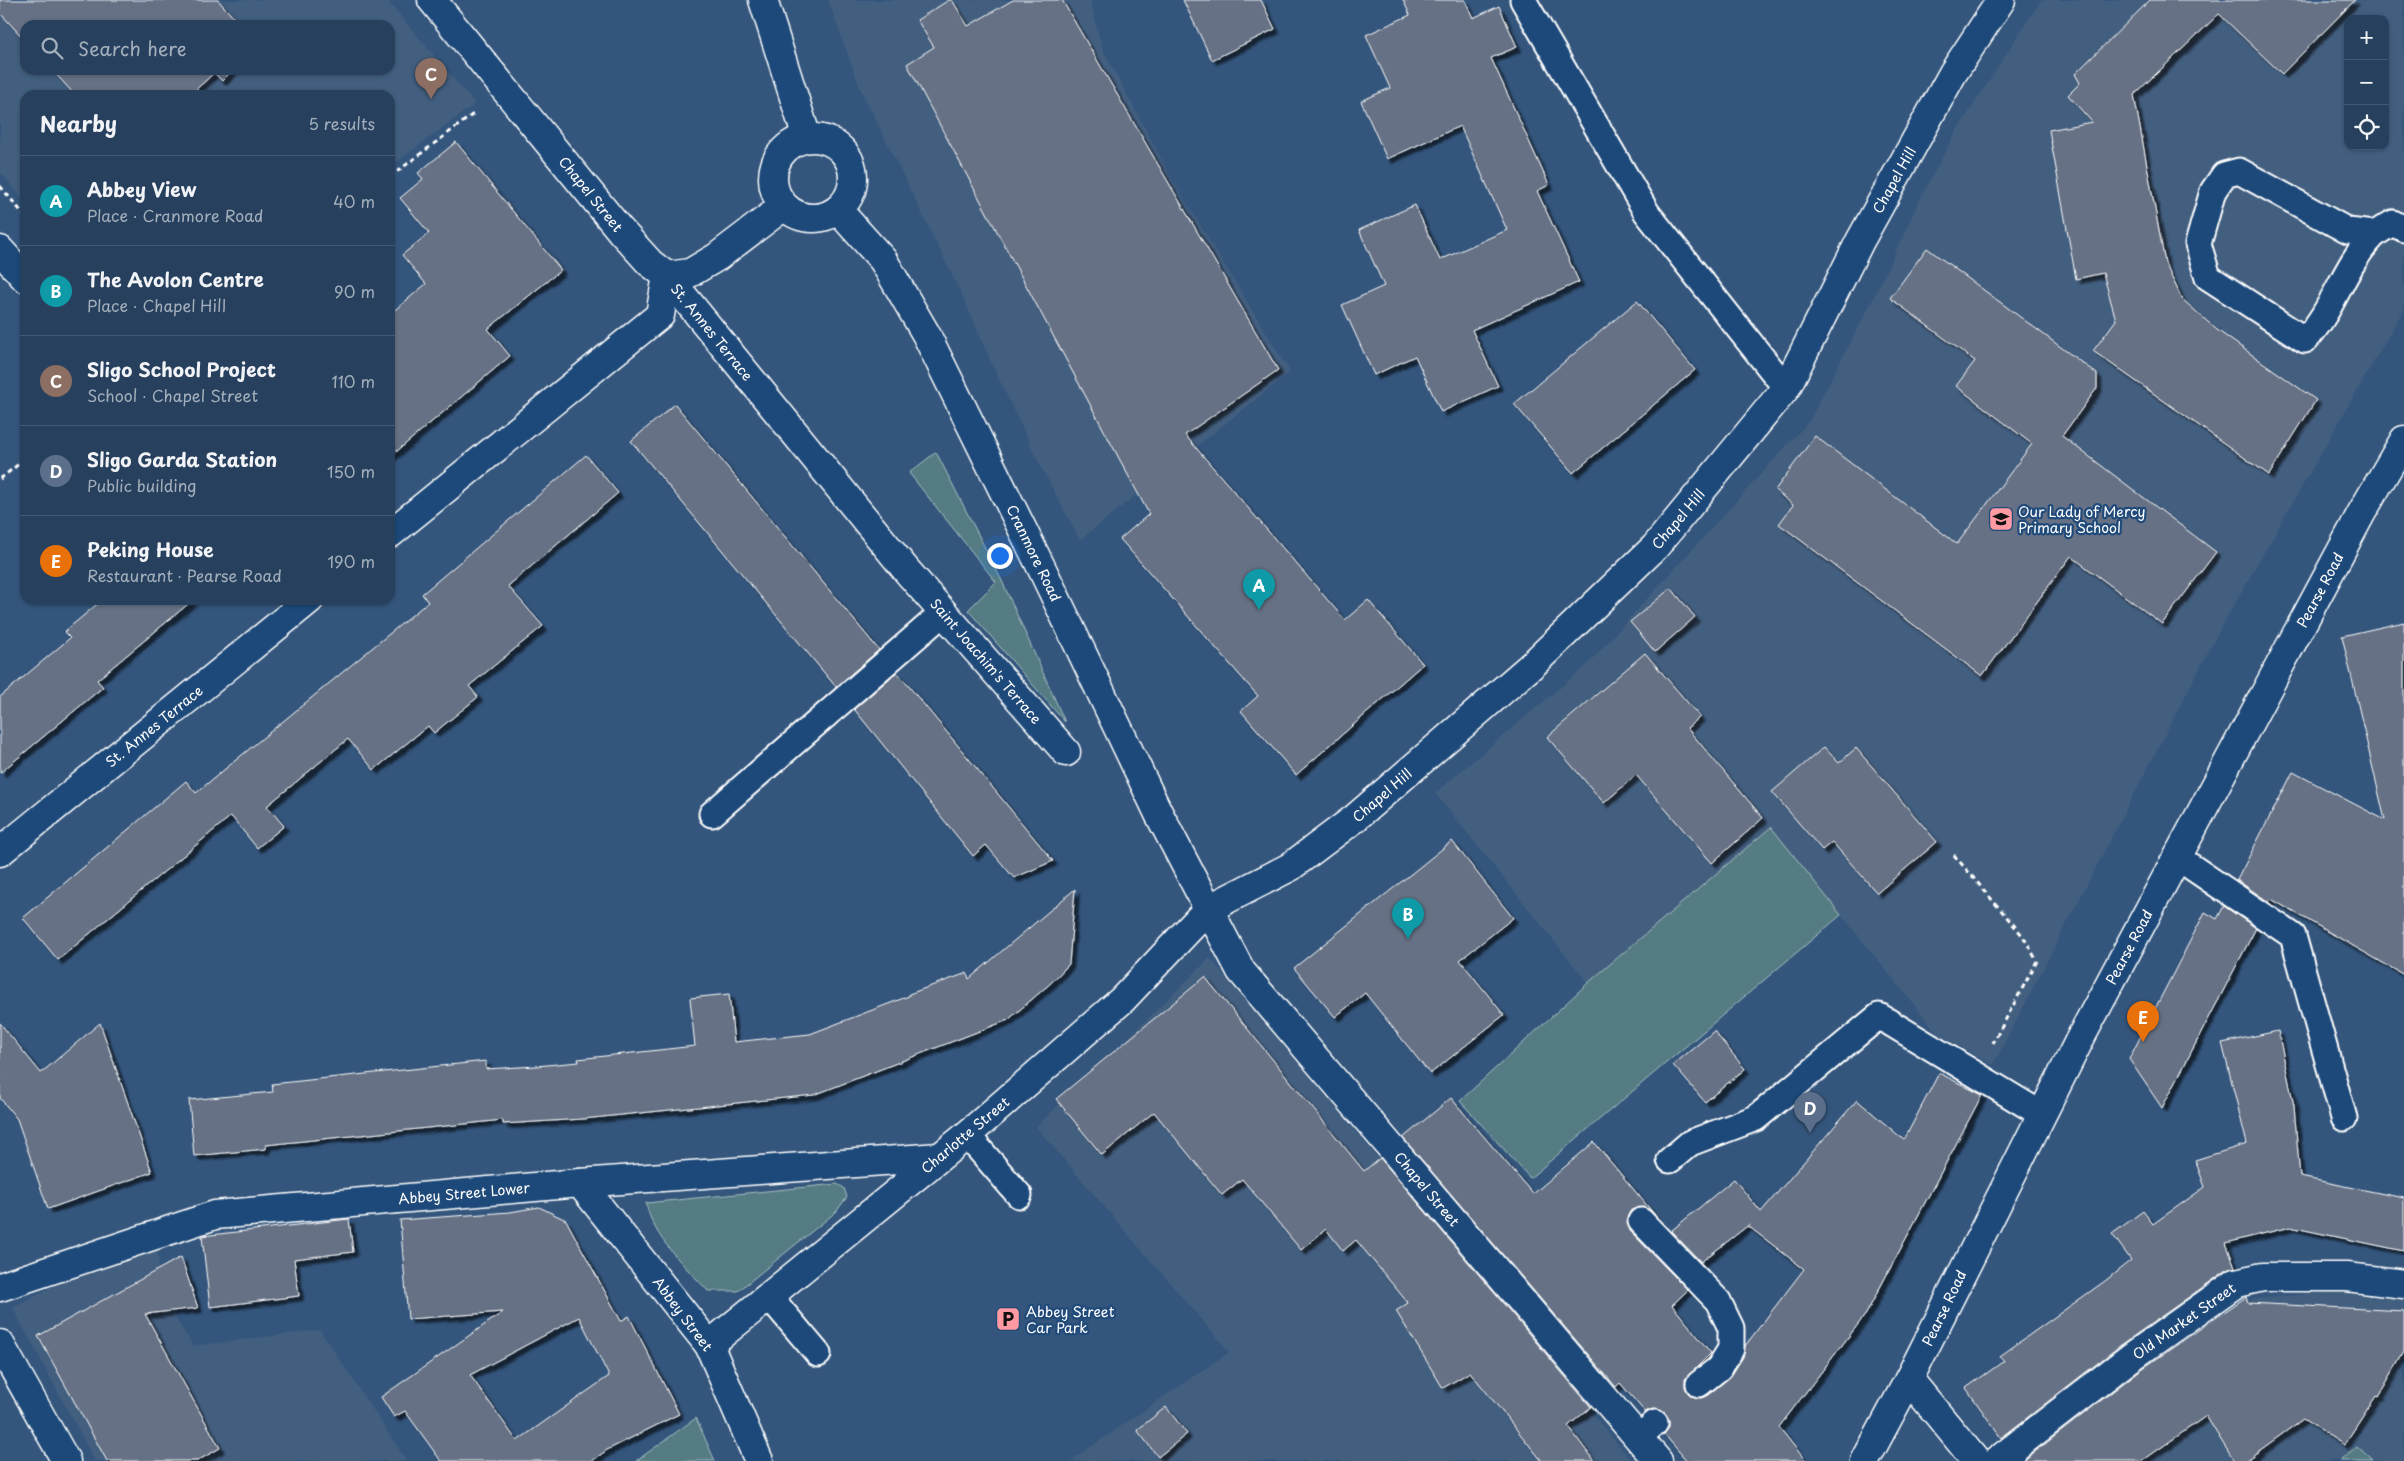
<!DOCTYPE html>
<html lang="en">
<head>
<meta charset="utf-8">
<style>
	body { margin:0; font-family:"Playpen Sans",sans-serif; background:#2f4764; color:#f1f3f6 }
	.controls { position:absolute; right:15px; top:15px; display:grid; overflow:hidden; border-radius:10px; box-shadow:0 1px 4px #0004 }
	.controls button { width:45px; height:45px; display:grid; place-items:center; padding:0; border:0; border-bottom:1px solid #435973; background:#27405e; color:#f1f3f6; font:25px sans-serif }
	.you { position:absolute; left:999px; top:555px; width:18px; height:18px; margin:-12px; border:4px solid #fff; border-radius:50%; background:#1a73e8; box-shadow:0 0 0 8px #1a73e833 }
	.badge { display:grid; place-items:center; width:32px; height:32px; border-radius:50%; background:#90b9f0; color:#fff; font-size:16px; font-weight:700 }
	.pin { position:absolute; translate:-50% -41px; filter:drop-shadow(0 1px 2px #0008) }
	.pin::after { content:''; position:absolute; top:26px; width:18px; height:15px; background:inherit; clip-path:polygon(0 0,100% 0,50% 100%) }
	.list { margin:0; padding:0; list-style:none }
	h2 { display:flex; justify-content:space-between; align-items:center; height:65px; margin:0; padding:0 20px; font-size:21px }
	h2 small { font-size:16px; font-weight:400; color:#a4afbc }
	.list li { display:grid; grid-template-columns:32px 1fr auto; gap:15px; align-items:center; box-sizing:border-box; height:90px; padding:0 20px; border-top:1px solid #435973 }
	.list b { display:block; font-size:19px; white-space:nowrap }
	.list p { margin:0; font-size:16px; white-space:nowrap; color:#a4afbc }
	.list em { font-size:16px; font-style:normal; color:#a4afbc }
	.icon { flex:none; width:28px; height:28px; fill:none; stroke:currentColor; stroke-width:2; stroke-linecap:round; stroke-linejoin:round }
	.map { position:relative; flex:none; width:2404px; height:1461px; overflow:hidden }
	.search { position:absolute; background:#27405e; box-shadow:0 1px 4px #0004; left:20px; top:20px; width:375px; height:55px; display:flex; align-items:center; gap:12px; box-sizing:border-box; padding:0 18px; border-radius:15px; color:#a4afbc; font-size:19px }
	.panel { position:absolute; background:#27405e; box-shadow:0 1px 4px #0004; left:20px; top:90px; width:375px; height:515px; border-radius:15px }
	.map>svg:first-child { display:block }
</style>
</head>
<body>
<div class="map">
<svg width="2404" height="1461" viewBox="0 0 2404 1461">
	<defs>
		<filter id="shadow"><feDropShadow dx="4.5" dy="4.5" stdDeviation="1" flood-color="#0009"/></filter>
	</defs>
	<rect width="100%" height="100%" fill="#34567d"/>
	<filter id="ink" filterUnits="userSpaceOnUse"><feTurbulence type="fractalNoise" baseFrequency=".02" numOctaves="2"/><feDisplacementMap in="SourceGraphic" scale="10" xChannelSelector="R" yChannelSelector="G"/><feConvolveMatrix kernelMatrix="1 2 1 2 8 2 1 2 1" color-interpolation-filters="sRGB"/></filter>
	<g filter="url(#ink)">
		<g fill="#435e7f" fill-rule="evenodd">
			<path d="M0 0H387L475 104 390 167V95H25V201L0 172ZM25 25H390V70H25Z"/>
			<path d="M828 0H1090L1102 48 1172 179 1290 372 1080 540 1041 467 994 369 963 297 860 88Z"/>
			<path d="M2041 0H2404V309L2220 629 1993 1065 1937 1033 1784 844 1673 912 1588 983 1435 793 1587 665 1809 421 1873 299 1922 195 1956 132ZM2348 19H2385V146H2348Z"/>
			<path d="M1210 958 1632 1461H1070L1229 1352 1036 1127Z"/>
			<path d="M156 1239 162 1296 193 1346 320 1330 407 1461H95L13 1308 83 1270Z"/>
			<path d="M2333 1291 2404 1300V1461H2022L2246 1300Z"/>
		</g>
		<g fill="#557c83" stroke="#aabec1">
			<path d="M936 452 1002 581 1065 722 968 610 996 582 909 473Z"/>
			<path d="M1771 827 1841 915 1530 1178 1460 1101 1588 983Z"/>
			<path d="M837 1184 844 1188 847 1197 836 1212 738 1291H708C685 1266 653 1238 646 1203Z"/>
			<path d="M696 1418 715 1461H636Z"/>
			<path d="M2357 1446 2373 1461H2340Z"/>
		</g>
		<g fill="#667185" stroke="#fff" fill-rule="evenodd" filter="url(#shadow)">
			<path d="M0 0H218L240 25H25V40L0 13Z"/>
			<path d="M949 0H952L968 26 1013 0H1062L1278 370 1185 435 1345 620 1368 600 1423 664 1296 775 1241 711 1258 696 1120 539 1149 514 907 64 934 47 917 20Z"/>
			<path d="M1183 0H1261L1275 29 1212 60Z"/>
			<path d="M1403 0H1465L1473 18 1499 6 1517 47 1491 58 1549 185 1537 191 1579 282 1472 330 1498 386 1441 412 1415 356 1374 375 1342 305 1384 286 1359 230 1415 205 1440 260 1507 230 1460 126 1387 159 1361 101 1390 88 1366 35 1410 15Z"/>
			<path d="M2150 0H2355L2282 74 2219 14 2134 95 2165 263 2182 299 2217 330 2316 400 2269 475 2093 351 2116 320 2103 273 2076 279 2049 130 2092 122 2068 95 2080 83 2075 74Z"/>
			<path d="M52 70H233L222 81 214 73 190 95H75Z"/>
			<path d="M456 142 561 270 488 329 510 356 390 457V314L426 284 402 255 429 233 400 198 423 179 418 173Z"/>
			<path d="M1927 248 2097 374V388L2062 436 2216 552 2162 624 2071 556 1982 676 1779 524 1793 505 1775 490 1815 436 1957 544 2032 444 1956 386 1975 361 1890 298Z"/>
			<path d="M1637 301 1695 370 1573 473 1514 404Z"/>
			<path d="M675 404 879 650 836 687 631 441Z"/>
			<path d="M586 455 618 493 508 586 543 626 469 686 478 697 434 733 428 726 374 770 348 739 267 806 284 826 257 848 231 816 58 960 23 918 186 781 196 793 259 741 428 602 422 594Z"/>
			<path d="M1671 588 1695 617 1655 652 1630 622Z"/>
			<path d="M102 600H193L97 680 103 687 0 773V697L70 638 64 632Z"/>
			<path d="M2404 622V975L2271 899 2269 902 2237 880 2293 772 2385 820 2342 636Z"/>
			<path d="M1645 653 1700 717 1687 728 1763 818 1712 863 1636 775 1604 803 1547 737Z"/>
			<path d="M897 672 974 765 1053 861 1014 878 986 845 973 856 854 709Z"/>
			<path d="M1824 747 1839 763 1856 748 1937 842 1877 893 1832 842 1822 850 1772 792Z"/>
			<path d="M1452 841 1513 918 1460 960 1504 1015 1430 1074 1365 993 1335 1017 1294 968Z"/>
			<path d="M1075 889 1069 964 1052 982 1008 1020 814 1095 583 1119 503 1124V1120L266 1145V1149L194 1156 189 1100 273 1092 272 1084 431 1067 486 1061V1069L536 1066 579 1062 578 1059 695 1046 690 998 729 994 734 1042 810 1034 909 996V994L967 973 969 979Z"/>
			<path d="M2224 906 2256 928 2162 1108 2129 1059 2205 912 2217 919Z"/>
			<path d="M1205 977 1364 1171 1380 1158 1591 1407 1568 1426 1594 1461H1542L1470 1372 1443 1388 1396 1311 1408 1303 1356 1240 1343 1251 1326 1229 1301 1250 1242 1179 1222 1195 1154 1112 1102 1155 1056 1099Z"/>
			<path d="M0 1023 41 1073 100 1023 152 1172 48 1209 17 1119 0 1098Z"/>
			<path d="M1714 1031 1745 1069 1705 1102 1673 1065Z"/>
			<path d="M2278 1031 2294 1106 2300 1177 2404 1198V1251L2290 1227 2226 1243 2235 1267 2227 1270 2121 1345 2001 1438 1966 1388 2004 1361 2000 1356 2105 1281 2131 1260 2112 1234 2143 1211 2153 1224 2205 1187 2195 1160 2247 1144 2222 1043Z"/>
			<path d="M1939 1073 1982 1095 1866 1314 1779 1427 1806 1461H1687L1664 1434 1669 1427V1420L1665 1413 1653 1409 1645 1412 1620 1383 1616 1387 1403 1138 1451 1098 1533 1194 1594 1142 1655 1215 1644 1207 1631 1210 1627 1218 1630 1231 1688 1290 1672 1305 1711 1353 1685 1379V1387L1688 1393 1701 1398 1708 1395 1731 1376 1743 1357 1745 1346 1804 1269 1748 1226 1750 1224 1701 1262 1671 1231 1734 1179 1761 1212 1857 1100 1904 1140Z"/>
			<path d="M539 1207 566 1220 621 1321 629 1316 679 1414 607 1450 592 1461H441L405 1411 394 1417 381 1397 503 1312 408 1319 400 1220 510 1212ZM579 1317 609 1376 517 1441 470 1375Z"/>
			<path d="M349 1219 353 1252 294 1259 299 1296 210 1307 202 1236Z"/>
			<path d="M181 1257 198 1308 145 1314 220 1448 197 1461H107L38 1336Z"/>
			<path d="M2246 1297 2248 1303 2404 1311V1352L2378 1397 2376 1396 2344 1445 2303 1419 2245 1461H2234L2206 1416 2142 1461H2023L2139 1371Z"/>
			<path d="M1166 1407 1187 1434 1158 1457 1137 1430Z"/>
		</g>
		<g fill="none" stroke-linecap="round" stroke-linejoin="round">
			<defs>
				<g id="lane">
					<path d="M1523 0 1647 213 1786 388"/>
					<path d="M2374 234 2348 231 2239 171 2224 175 2213 191 2198 244 2208 277 2305 340C2334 310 2344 265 2373 236 2378 231 2386 227 2393 223L2404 229"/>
					<path d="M712 814 943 613"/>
					<path d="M2177 857 2293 936 2344 1118"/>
					<path d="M967 1135 1019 1195"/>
					<path d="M1670 1160 1690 1143 1756 1118 1879 1016 2041 1114"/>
					<path d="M1641 1221 1718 1301 1731 1328V1349L1719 1368 1699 1384"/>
					<path d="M769 1296 818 1354"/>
					<path d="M1638 1438 1655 1423"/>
				</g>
				<g id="street">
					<path d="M0 250 25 278"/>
					<path d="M667 276 907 571 1066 752"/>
					<path d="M390 534 660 315 667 276"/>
					<path d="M0 852 309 600"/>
				</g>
				<g id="secondary">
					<path d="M432 0 620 230 650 263 667 276 690 273 717 257 784 206"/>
					<path d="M763 0 807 138"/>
					<circle cx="813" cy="178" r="40"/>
					<path d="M838 210 883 260 926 334 1043 571 1159 814 1241 971 1658 1461"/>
					<path d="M580 1183 709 1345 759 1461"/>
					<path d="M0 1287 215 1215 580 1183 939 1157"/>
					<path d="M0 1344 66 1461"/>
					<path d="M709 1345 967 1135 1122 1000 1208 909 1290 867 1354 819 1532 665 1655 547 1786 388 1860 241 1953 73 2001 0"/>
					<path d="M1909 1379 1976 1461"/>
					<path d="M1865 1461 1909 1379 2082 1035 2362 512 2404 440"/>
					<path d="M1997 1461 2130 1358 2236 1283 2263 1277H2347L2404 1284"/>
				</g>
			</defs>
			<use href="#lane" stroke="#fff" stroke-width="29"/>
			<use href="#street" stroke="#fff" stroke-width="31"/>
			<use href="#secondary" stroke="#fff" stroke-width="31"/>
			<g stroke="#fff" stroke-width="3" stroke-dasharray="5 4" stroke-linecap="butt">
				<path d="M390 177 476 112"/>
				<path d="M0 186 25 216"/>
				<path d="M0 479 25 459"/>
				<path d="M1954 855 2023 936 2037 961 1993 1043"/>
			</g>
			<use href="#lane" stroke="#1f4a7a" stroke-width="25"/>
			<use href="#street" stroke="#1f4a7a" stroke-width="28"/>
			<use href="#secondary" stroke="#1f4a7a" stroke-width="28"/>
		</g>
	</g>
	<defs>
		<symbol id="school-square" viewBox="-11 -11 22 22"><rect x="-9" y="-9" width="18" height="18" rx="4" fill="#ff9aa2" stroke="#1f4a7a"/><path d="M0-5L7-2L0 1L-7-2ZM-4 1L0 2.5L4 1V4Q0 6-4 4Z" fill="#111"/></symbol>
		<symbol id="parking-square" viewBox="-11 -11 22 22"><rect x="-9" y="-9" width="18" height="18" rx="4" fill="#ff9aa2" stroke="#1f4a7a"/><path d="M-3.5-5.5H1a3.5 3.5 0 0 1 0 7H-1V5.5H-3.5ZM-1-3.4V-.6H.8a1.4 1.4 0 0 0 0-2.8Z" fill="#111"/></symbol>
	</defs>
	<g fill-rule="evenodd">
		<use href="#school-square" x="1987" y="505" width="28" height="28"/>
		<use href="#parking-square" x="994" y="1305" width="28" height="28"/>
	</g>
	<g text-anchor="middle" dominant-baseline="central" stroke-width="4.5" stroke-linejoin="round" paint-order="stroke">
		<g font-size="14" fill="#fff" stroke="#1f4a7a">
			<text transform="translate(1894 180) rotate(-61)">Chapel Hill</text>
			<text transform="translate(591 194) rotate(51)">Chapel Street</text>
			<text transform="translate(712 332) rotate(51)">St. Annes Terrace</text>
			<text transform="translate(1678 519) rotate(-50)">Chapel Hill</text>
			<text transform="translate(1034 553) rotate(64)">Cranmore Road</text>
			<text transform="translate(2320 590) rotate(-62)">Pearse Road</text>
			<text transform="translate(986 661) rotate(49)">Saint Joachim's Terrace</text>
			<text transform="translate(154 726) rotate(-39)">St. Annes Terrace</text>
			<text transform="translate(1382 795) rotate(-41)">Chapel Hill</text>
			<text transform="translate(2129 947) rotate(-62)">Pearse Road</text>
			<text transform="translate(965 1135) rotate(-40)">Charlotte Street</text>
			<text transform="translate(1427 1189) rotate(50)">Chapel Street</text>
			<text transform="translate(464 1193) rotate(-5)">Abbey Street Lower</text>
			<text transform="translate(1944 1308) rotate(-64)">Pearse Road</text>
			<text transform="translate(683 1314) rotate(53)">Abbey Street</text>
			<text transform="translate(2184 1321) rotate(-35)">Old Market Street</text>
		</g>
		<g font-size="14" fill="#fff" stroke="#1f4a7a" text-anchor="start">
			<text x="2018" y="511">Our Lady of Mercy<tspan x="2018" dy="16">Primary School</tspan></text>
			<text x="1026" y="1311">Abbey Street<tspan x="1026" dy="16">Car Park</tspan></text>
		</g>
	</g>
</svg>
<div class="controls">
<button>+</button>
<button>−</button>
<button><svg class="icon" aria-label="locate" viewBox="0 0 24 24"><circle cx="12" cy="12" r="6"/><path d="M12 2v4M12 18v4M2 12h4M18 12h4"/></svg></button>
</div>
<div class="you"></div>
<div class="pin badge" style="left:1259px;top:610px;background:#0f9aa8">A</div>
<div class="pin badge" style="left:1408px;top:939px;background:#0f9aa8">B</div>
<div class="pin badge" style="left:431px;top:99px;background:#8d6e63">C</div>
<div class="pin badge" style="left:1810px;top:1133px;background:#5c6f8a">D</div>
<div class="pin badge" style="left:2143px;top:1042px;background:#e8710a">E</div>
<div class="search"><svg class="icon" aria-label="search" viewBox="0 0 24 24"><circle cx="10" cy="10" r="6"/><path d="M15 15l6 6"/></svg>Search here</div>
<section class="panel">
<h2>Nearby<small>5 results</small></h2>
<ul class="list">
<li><span class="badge" style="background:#0f9aa8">A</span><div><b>Abbey View</b><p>Place · Cranmore Road</p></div><em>40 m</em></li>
<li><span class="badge" style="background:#0f9aa8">B</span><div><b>The Avolon Centre</b><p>Place · Chapel Hill</p></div><em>90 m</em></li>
<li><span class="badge" style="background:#8d6e63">C</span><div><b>Sligo School Project</b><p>School · Chapel Street</p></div><em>110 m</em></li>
<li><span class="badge" style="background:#5c6f8a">D</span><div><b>Sligo Garda Station</b><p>Public building</p></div><em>150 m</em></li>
<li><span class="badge" style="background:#e8710a">E</span><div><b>Peking House</b><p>Restaurant · Pearse Road</p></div><em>190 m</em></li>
</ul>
</section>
</div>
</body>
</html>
